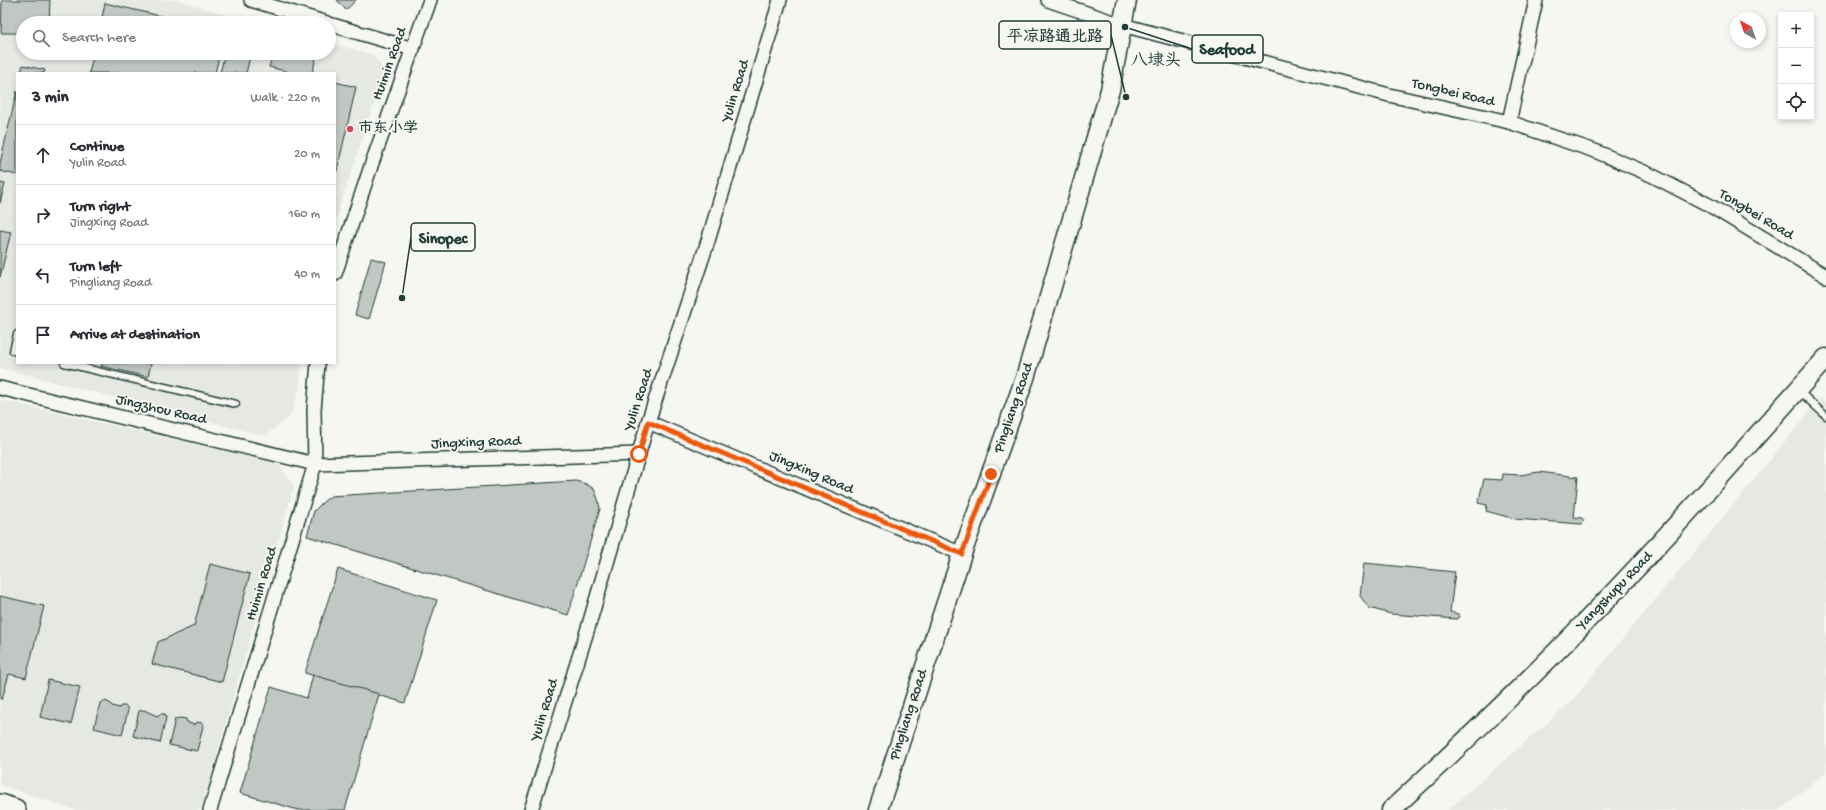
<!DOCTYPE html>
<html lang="en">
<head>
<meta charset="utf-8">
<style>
	body { margin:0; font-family:"Gochi Hand","LXGW WenKai TC",sans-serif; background:#f7f7f7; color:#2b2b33 }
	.controls { position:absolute; right:12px; top:12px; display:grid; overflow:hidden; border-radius:0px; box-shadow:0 2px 6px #0003 }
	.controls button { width:36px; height:36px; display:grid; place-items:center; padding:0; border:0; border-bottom:1px solid #e1e1e2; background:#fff; color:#2b2b33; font:20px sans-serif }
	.compass { position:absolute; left:1730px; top:12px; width:36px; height:36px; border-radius:50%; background:#fff; box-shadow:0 2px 6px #0003; rotate:320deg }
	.stop { position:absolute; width:12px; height:12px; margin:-9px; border:3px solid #ea580c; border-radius:50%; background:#fff }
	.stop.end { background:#ea580c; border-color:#fff; box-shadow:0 1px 4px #0008 }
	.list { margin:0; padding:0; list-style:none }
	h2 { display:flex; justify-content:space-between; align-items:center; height:52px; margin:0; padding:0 16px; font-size:17px }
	h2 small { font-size:13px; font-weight:400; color:#7c7c81 }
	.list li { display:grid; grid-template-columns:26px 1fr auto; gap:12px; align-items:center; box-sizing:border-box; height:60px; padding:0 16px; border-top:1px solid #e1e1e2 }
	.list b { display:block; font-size:15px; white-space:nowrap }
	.list p { margin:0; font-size:13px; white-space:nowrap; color:#7c7c81 }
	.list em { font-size:13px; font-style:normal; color:#7c7c81 }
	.icon { flex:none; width:22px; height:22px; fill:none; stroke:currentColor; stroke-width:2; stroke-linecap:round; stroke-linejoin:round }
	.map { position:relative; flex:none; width:1826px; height:810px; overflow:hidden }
	.search { position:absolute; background:#fff; box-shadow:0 2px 6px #0003; left:16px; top:16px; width:320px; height:44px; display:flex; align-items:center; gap:10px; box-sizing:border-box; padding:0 14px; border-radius:22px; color:#7c7c81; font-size:15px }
	.panel { position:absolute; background:#fff; box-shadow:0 2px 6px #0003; left:16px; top:72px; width:320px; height:292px; border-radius:0px }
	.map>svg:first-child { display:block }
</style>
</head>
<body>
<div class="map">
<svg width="1826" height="810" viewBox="0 0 1826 810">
	<rect width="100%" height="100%" fill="#f6f6f2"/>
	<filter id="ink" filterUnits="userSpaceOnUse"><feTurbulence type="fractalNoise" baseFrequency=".025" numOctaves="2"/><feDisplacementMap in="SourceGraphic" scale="8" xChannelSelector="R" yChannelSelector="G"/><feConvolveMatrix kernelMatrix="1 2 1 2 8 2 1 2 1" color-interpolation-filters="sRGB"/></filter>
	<g filter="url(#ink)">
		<g fill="#e6e8e4">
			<path d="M0 0H177L253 23H23V53H329V43L371 54 381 65 383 77 335 221V73H17V363H302L299 389 290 417 265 436 0 368Z"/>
			<path d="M1821 398 1826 403V772L1780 810H1448L1571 702Z"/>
			<path d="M0 400 278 463 294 486 201 810H75L0 785Z"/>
		</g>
		<g fill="#c1c8c3" stroke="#1f3d34">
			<path d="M2 0H50L49 23H23V33H1Z"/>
			<path d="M337 0H356L346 10Z"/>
			<path d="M105 3 186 22 101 23Z"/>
			<path d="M94 53H220L215 73H89Z"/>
			<path d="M225 53H251L246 73H220Z"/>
			<path d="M273 53H311L317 55 312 73H293L269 67Z"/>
			<path d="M23 65 45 70 44 73H21Z"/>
			<path d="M335 82 356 87 337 171H335Z"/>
			<path d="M17 91V175L0 171V163Z"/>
			<path d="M0 183 5 184 0 203Z"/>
			<path d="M0 230 11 232 0 277Z"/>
			<path d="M371 258 386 262 369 319 355 315Z"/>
			<path d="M102 363H151L148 377 101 366Z"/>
			<path d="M1539 472 1578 477 1574 517 1582 518 1584 521 1581 524 1515 519 1486 511 1487 505 1478 503 1484 479 1502 480 1503 474 1520 475Z"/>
			<path d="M576 481 586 484 594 489 598 499 600 509 568 615 307 536 314 511 323 502 331 496Z"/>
			<path d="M1364 563 1455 572 1450 612 1458 614 1460 617 1457 619 1391 614 1369 608 1360 596Z"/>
			<path d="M210 564 250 574 222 682 152 664 158 642 194 626Z"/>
			<path d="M338 569 437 600 405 703 305 673Z"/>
			<path d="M0 596 44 606 26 678 9 674 2 699H0Z"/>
			<path d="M313 675 379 694 345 810H298L240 793 271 687 307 698Z"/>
			<path d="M48 680 80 687 71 724 40 717Z"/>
			<path d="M105 701 110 703 112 706 119 708 121 706H126L128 710 122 735 94 728 100 703Z"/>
			<path d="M144 710 157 716 160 714H165L166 718 160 743 133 736 139 711Z"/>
			<path d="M180 718 186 719 187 722 194 725 196 722 202 723 203 726 197 751 169 745 175 719Z"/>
		</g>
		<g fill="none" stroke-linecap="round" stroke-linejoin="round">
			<defs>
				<g id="lane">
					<path d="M17 334 13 351 17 352"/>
					<path d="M64 363 236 404"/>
					<path d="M1799 391 1826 416"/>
				</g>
				<g id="street">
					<path d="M251 0 327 23"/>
					<path d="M1048 0 1122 25 1389 95 1509 122 1595 151 1651 175 1709 205 1826 276"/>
					<path d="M329 24 413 49"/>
					<path d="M1509 122 1536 0"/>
					<path d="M335 274 371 166 430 0"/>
					<path d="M0 388 315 464 639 454"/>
					<path d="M648 422 962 554"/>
					<path d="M210 810 315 464 314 410 318 363"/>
					<path d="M531 810 588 628 648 422 708 241 780 0"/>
				</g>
				<g id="secondary">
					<path d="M878 810 962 554 1025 378 1110 90 1127 0"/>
					<path d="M1391 810C1458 748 1525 685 1588 619 1670 535 1747 446 1826 358"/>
				</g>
				<path id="primary" d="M0 805 15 810"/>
			</defs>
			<use href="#lane" stroke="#1f3d34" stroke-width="9"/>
			<use href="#street" stroke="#1f3d34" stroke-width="16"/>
			<use href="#secondary" stroke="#1f3d34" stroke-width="21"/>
			<use href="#primary" stroke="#1f3d34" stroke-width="24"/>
			<use href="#lane" stroke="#f6f6f2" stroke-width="6"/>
			<use href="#street" stroke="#f6f6f2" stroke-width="13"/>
			<use href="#secondary" stroke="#f6f6f2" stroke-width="18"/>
			<use href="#primary" stroke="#f6f6f2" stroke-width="21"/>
		</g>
	</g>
	<g fill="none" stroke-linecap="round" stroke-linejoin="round" filter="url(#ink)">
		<path stroke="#ea580c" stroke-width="5" d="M639 454 648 422 962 554 991 474"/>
	</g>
	<circle fill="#d1495b" stroke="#f6f6f2" stroke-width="1.5" cx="350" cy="129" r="4"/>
	<g text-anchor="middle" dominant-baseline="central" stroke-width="4" stroke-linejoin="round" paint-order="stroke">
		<g font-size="15" fill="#1f3d34" stroke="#f6f6f2">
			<text transform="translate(390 64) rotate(-70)">Huimin Road</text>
			<text transform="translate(736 91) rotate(-73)">Yulin Road</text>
			<text transform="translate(1453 93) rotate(13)">Tongbei Road</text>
			<text transform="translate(1756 215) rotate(31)">Tongbei Road</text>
			<text transform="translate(639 400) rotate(-72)">Yulin Road</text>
			<text transform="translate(1014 408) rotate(-71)">Pingliang Road</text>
			<text transform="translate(161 410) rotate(13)">Jingzhou Road</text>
			<text transform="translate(476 443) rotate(-2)">Jingxing Road</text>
			<text transform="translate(811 473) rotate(23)">Jingxing Road</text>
			<text transform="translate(262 584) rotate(-73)">Huimin Road</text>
			<text transform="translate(1615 591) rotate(-46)">Yangshupu Road</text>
			<text transform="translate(545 710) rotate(-73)">Yulin Road</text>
			<text transform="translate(909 715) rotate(-72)">Pingliang Road</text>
		</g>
		<g font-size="15" font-weight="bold" fill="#1f3d34" stroke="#f6f6f2" text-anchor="start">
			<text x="358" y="129">市东小学</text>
		</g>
		<g font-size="17" fill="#1f3d34" stroke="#f6f6f2">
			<text x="1156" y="62">八埭头</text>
		</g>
	</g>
	<path fill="none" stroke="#1f3d34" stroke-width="1.5" d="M1126 97L1111 35M1125 27L1192 49M402 298L411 237"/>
	<g fill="#1f3d34" stroke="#f6f6f2" stroke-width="1.5">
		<circle cx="1126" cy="97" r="4"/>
		<circle cx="1125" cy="27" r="4"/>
		<circle cx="402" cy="298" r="4"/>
	</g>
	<g fill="#f6f6f2" stroke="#1f3d34" stroke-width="1.5">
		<rect x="999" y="21" width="112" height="28" rx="4"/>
		<rect x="1192" y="35" width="71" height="28" rx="4"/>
		<rect x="411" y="223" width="64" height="28" rx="4"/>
	</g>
	<g font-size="16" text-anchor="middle" font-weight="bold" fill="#1f3d34">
		<text x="1055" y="41">平凉路通北路</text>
		<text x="1227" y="54">Seafood</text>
		<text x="443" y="243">Sinopec</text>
	</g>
</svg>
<div class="controls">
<button>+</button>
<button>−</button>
<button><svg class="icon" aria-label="locate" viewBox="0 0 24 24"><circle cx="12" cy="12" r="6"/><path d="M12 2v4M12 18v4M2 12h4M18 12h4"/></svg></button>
</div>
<svg class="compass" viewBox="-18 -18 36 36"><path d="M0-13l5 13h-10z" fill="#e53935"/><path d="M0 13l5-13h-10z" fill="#7c7c81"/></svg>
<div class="stop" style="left:639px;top:454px"></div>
<div class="stop end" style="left:991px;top:474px"></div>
<div class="search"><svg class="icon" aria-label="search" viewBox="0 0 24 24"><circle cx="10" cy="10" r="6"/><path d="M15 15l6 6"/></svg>Search here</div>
<section class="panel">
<h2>3 min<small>Walk · 220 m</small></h2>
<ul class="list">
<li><svg class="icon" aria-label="ahead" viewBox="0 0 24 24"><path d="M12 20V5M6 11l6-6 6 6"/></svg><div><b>Continue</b><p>Yulin Road</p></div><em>20 m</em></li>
<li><svg class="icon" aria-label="right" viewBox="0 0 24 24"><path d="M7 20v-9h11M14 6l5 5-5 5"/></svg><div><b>Turn right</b><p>Jingxing Road</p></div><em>160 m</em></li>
<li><svg class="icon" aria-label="left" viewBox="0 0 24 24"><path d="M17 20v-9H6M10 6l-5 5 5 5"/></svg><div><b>Turn left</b><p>Pingliang Road</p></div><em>40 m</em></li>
<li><svg class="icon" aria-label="arrive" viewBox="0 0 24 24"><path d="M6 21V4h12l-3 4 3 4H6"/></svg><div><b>Arrive at destination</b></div></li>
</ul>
</section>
</div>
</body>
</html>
